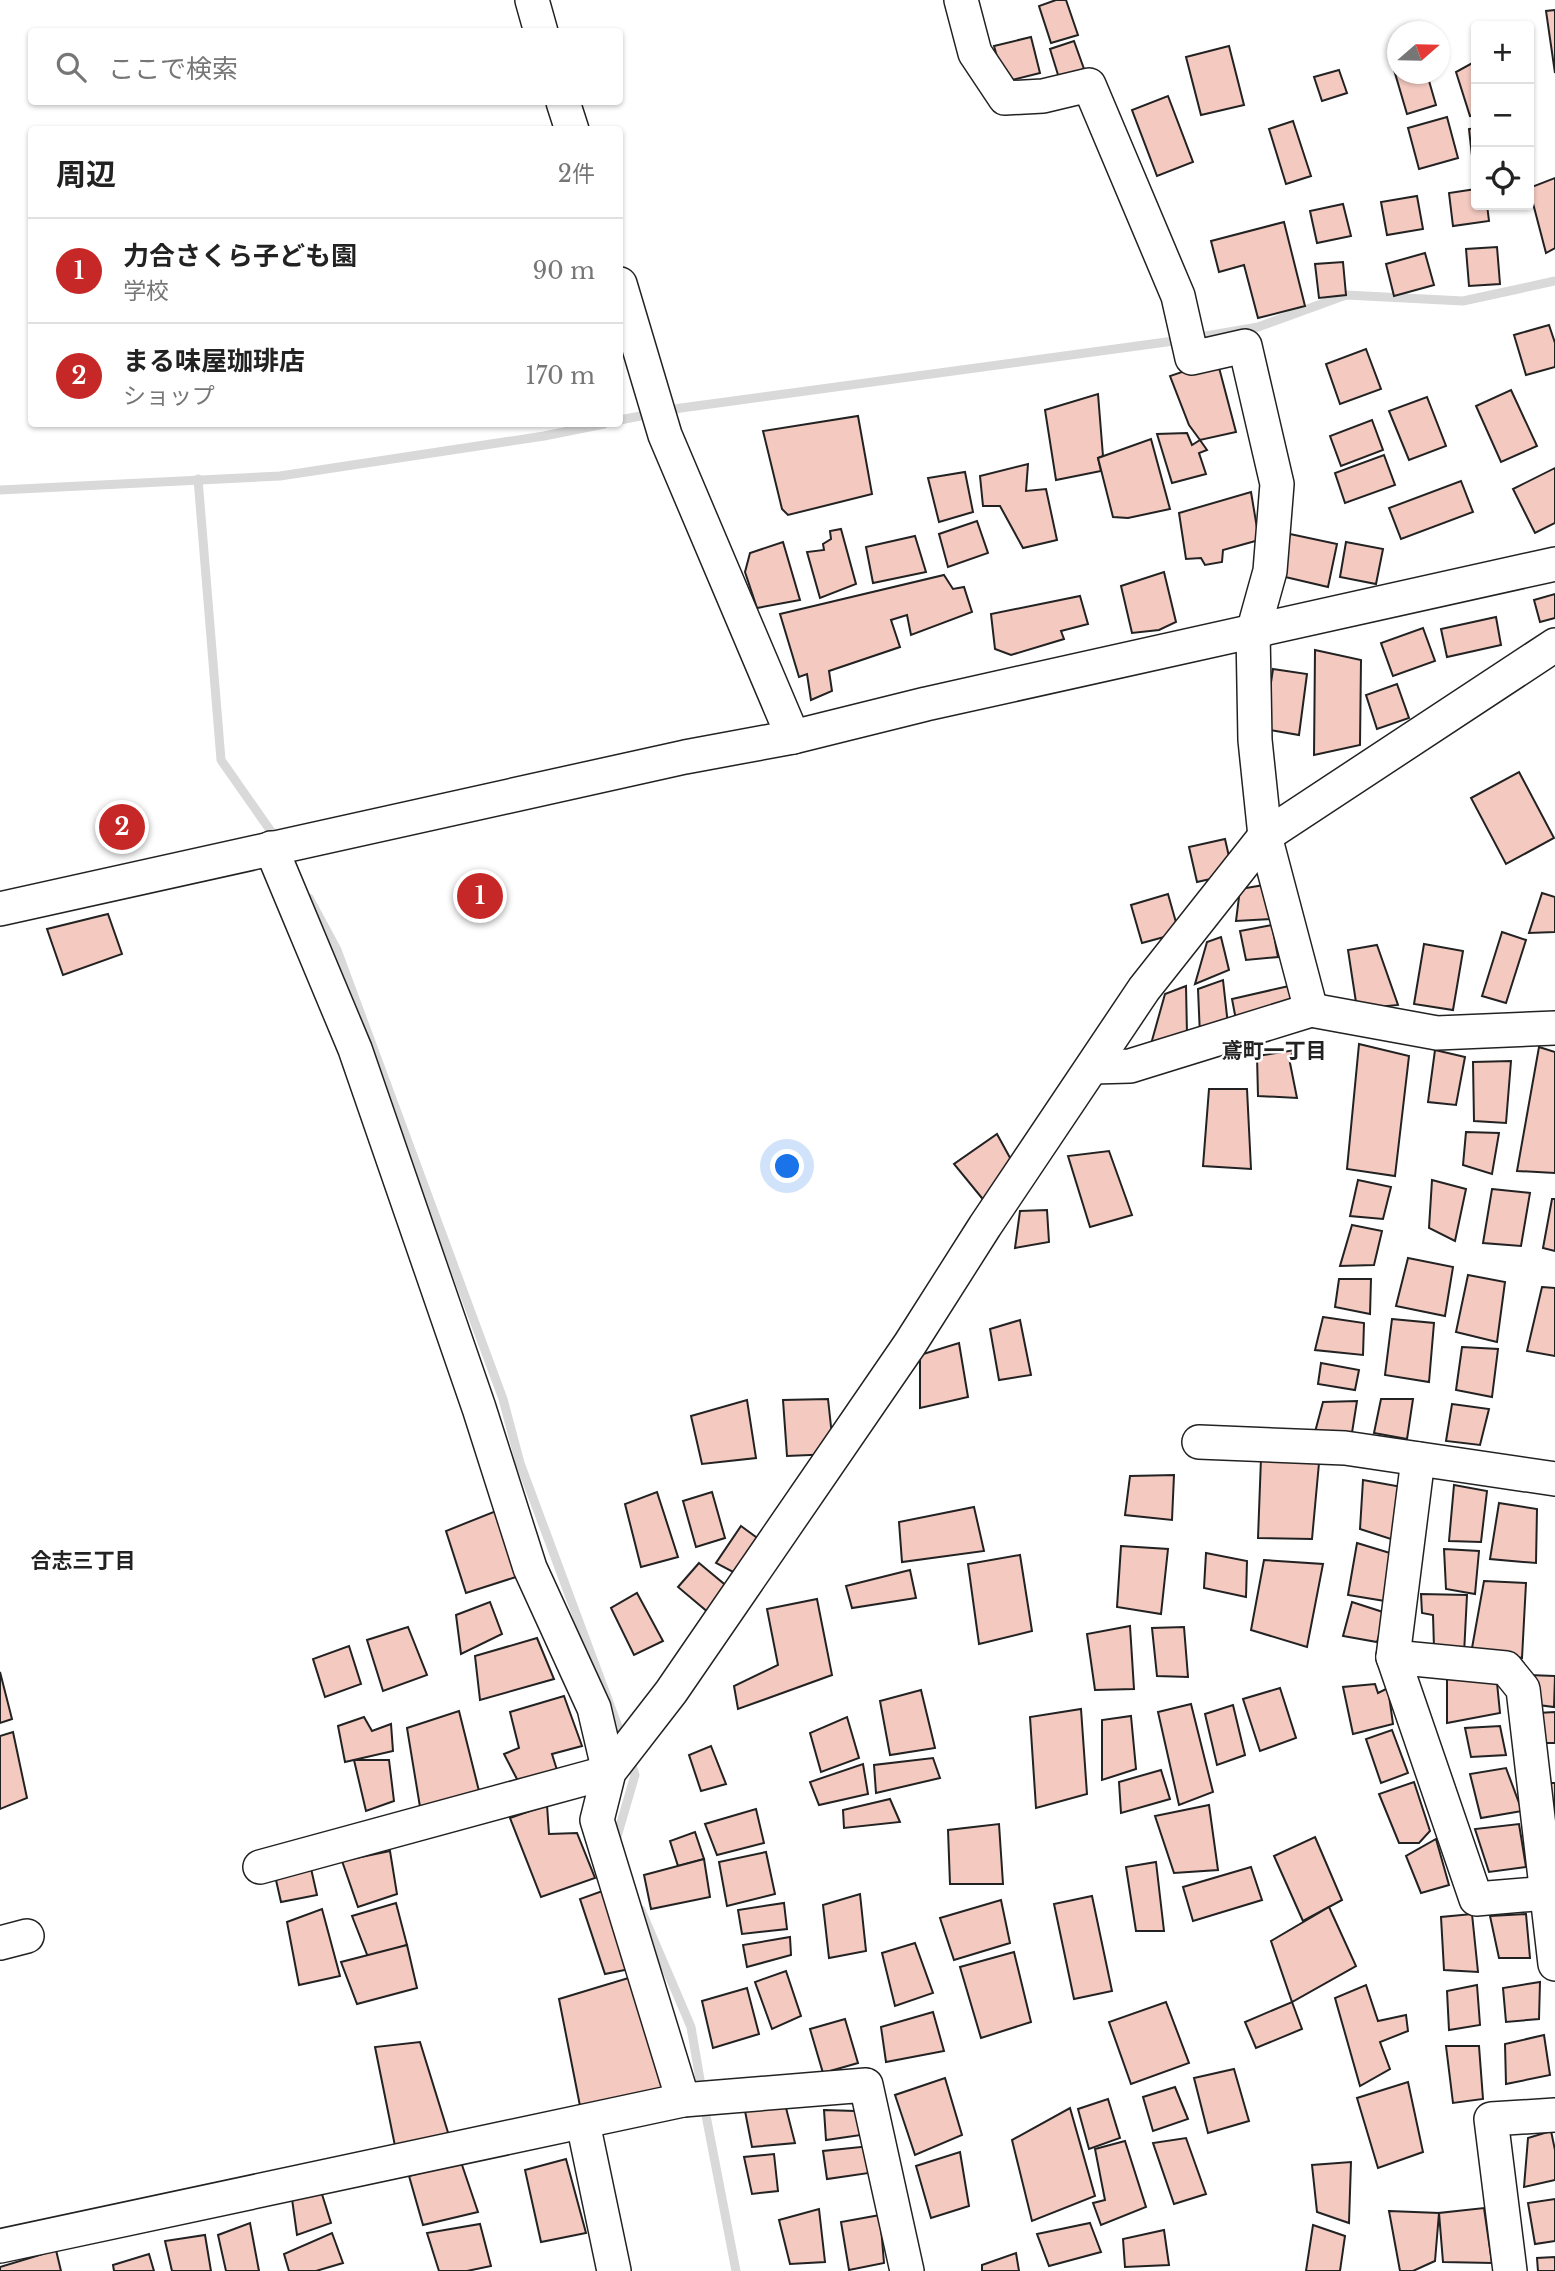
<!DOCTYPE html>
<html lang="ja">
<head>
<meta charset="utf-8">
<style>
	body { margin:0; font-family:"Libre Baskerville","Noto Sans JP",serif; background:#f2f2f2; color:#222 }
	.controls { position:absolute; right:21px; top:21px; display:grid; overflow:hidden; border-radius:7px; box-shadow:0 2px 5px #0004 }
	.controls button { width:63px; height:63px; display:grid; place-items:center; padding:0; border:0; border-bottom:2px solid #e0e0e0; background:#fff; color:#222; font:35px sans-serif }
	.compass { position:absolute; left:1387px; top:21px; width:63px; height:63px; border-radius:50%; background:#fff; box-shadow:0 2px 5px #0004; rotate:70deg }
	.you { position:absolute; left:788px; top:1167px; width:24px; height:24px; margin:-18px; border:5px solid #fff; border-radius:50%; background:#1a73e8; box-shadow:0 0 0 10px #1a73e833 }
	.badge { display:grid; place-items:center; width:46px; height:46px; border-radius:50%; background:#c62828; color:#fff; font-size:23px; font-weight:700 }
	.pin { position:absolute; translate:-50% -50%; border:4px solid #fff; box-shadow:0 2px 7px #0006 }
	.list { margin:0; padding:0; list-style:none }
	h2 { display:flex; justify-content:space-between; align-items:center; height:91px; margin:0; padding:0 28px; font-size:30px }
	h2 small { font-size:23px; font-weight:400; color:#767676 }
	.list li { display:grid; grid-template-columns:46px 1fr auto; gap:21px; align-items:center; box-sizing:border-box; height:105px; padding:0 28px; border-top:2px solid #e0e0e0 }
	.list b { display:block; font-size:26px; white-space:nowrap }
	.list p { margin:0; font-size:23px; white-space:nowrap; color:#767676 }
	.list em { font-size:23px; font-style:normal; color:#767676 }
	.icon { flex:none; width:38px; height:38px; fill:none; stroke:currentColor; stroke-width:2; stroke-linecap:round; stroke-linejoin:round }
	.map { position:relative; flex:none; width:1555px; height:2271px; overflow:hidden }
	.search { position:absolute; background:#fff; box-shadow:0 2px 5px #0004; left:28px; top:28px; width:595px; height:77px; display:flex; align-items:center; gap:18px; box-sizing:border-box; padding:0 24px; border-radius:7px; color:#767676; font-size:26px }
	.panel { position:absolute; background:#fff; box-shadow:0 2px 5px #0004; left:28px; top:126px; width:595px; height:301px; border-radius:7px }
	.map>svg:first-child { display:block }
</style>
</head>
<body>
<div class="map">
<svg width="1555" height="2271" viewBox="0 0 1555 2271">
	<rect width="100%" height="100%" fill="#fff"/>
	<g fill="none" stroke-linecap="round" stroke-linejoin="round">
		<g stroke="#d9d9d9" stroke-width="9">
			<path d="M1194 338 1258 327 1346 295 1463 301 1555 281"/>
			<path d="M620 420 681 408 1181 340"/>
			<path d="M198 479 221 760 277 840"/>
			<path d="M0 490 280 476 544 436 604 424"/>
			<path d="M309 898 337 950 503 1399 520 1463 623 1740"/>
			<path d="M616 1840 635 1775 630 1760"/>
			<path d="M641 1910 691 2027 702 2091"/>
			<path d="M704 2105 736 2271"/>
		</g>
	</g>
	<g fill="#f3c9c0" stroke="#222" stroke-width="2">
		<path d="M1056 0H1066L1078 35 1051 43 1039 6Z"/>
		<path d="M1555 10V73L1546 11Z"/>
		<path d="M1031 37 1040 73 1004 82 994 46Z"/>
		<path d="M1074 41 1084 69 1059 78 1050 49Z"/>
		<path d="M1229 46 1244 105 1201 115 1186 57Z"/>
		<path d="M1476 61V115L1470 116 1456 72Z"/>
		<path d="M1398 62V74H1427L1436 105 1407 114 1392 63Z"/>
		<path d="M1339 70 1347 93 1322 101 1314 77Z"/>
		<path d="M1168 96 1193 162 1157 176 1132 110Z"/>
		<path d="M1447 117 1458 158 1419 169 1408 128Z"/>
		<path d="M1293 121 1311 176 1286 184 1269 129Z"/>
		<path d="M1476 128V165H1473L1469 129Z"/>
		<path d="M1555 178V248L1546 253 1529 188Z"/>
		<path d="M1476 189V205H1487L1489 221 1453 226 1449 193Z"/>
		<path d="M1417 196 1423 229 1387 235 1381 202Z"/>
		<path d="M1343 204 1351 236 1317 243 1310 211Z"/>
		<path d="M1284 222 1305 306 1258 318 1244 265 1219 272 1211 241Z"/>
		<path d="M1497 247 1500 284 1469 286 1466 249Z"/>
		<path d="M1425 253 1434 285 1394 296 1386 264Z"/>
		<path d="M1343 262 1346 295 1319 298 1315 264Z"/>
		<path d="M1549 325 1555 343V367L1526 375 1514 335Z"/>
		<path d="M1366 349 1381 389 1340 404 1326 364Z"/>
		<path d="M1217 360 1236 432 1200 440 1189 425 1170 376Z"/>
		<path d="M1511 390 1537 446 1501 462 1476 406Z"/>
		<path d="M1098 394 1103 456 1098 458 1101 471 1056 480 1045 410Z"/>
		<path d="M1427 397 1446 446 1409 460 1389 411Z"/>
		<path d="M858 416 872 494 788 515 782 509 763 431Z"/>
		<path d="M1372 420 1383 450 1341 466 1330 436Z"/>
		<path d="M1187 433 1192 445 1200 440 1207 450 1199 453 1206 474 1172 483 1157 434Z"/>
		<path d="M1151 439 1170 509 1128 518 1113 517 1098 458Z"/>
		<path d="M1384 455 1395 485 1345 503 1335 473Z"/>
		<path d="M1028 464 1026 491 1046 489 1057 540 1023 548 1000 506H983L980 476Z"/>
		<path d="M1555 468V523L1535 533 1513 489Z"/>
		<path d="M965 472 973 512 939 522 928 478Z"/>
		<path d="M1461 481 1473 512 1401 539 1389 508Z"/>
		<path d="M1251 492 1259 540 1223 550 1222 562 1205 565 1201 558 1186 559 1179 513Z"/>
		<path d="M977 521 988 553 948 567 939 534Z"/>
		<path d="M841 529 856 584 820 598 807 552 824 550 823 544 831 539 830 531Z"/>
		<path d="M1290 534 1337 544 1328 587 1281 576Z"/>
		<path d="M915 536 926 572 873 583 866 547Z"/>
		<path d="M783 542 800 600 757 608 745 572 750 553Z"/>
		<path d="M1346 542 1383 549 1376 584 1340 577Z"/>
		<path d="M1164 572 1176 622 1159 630 1132 633 1121 586Z"/>
		<path d="M944 575 953 589 964 587 972 612 911 635 907 615 891 620 900 647 829 671 832 691 811 700 807 674 799 677 780 614Z"/>
		<path d="M1555 594V618L1540 622 1534 600Z"/>
		<path d="M1080 596 1088 624 1061 631 1064 639 1011 655 995 649 991 614Z"/>
		<path d="M1496 617 1501 645 1447 657 1441 629Z"/>
		<path d="M1423 628 1435 661 1393 676 1381 643Z"/>
		<path d="M1315 650 1361 660 1360 745 1314 755Z"/>
		<path d="M1273 669 1307 674 1299 735 1264 729Z"/>
		<path d="M1397 684 1409 718 1377 729 1366 695Z"/>
		<path d="M1519 772 1554 838 1506 864 1471 798Z"/>
		<path d="M1225 839 1233 874 1197 882 1189 847Z"/>
		<path d="M1264 885 1271 919 1236 921 1240 889Z"/>
		<path d="M1542 893 1555 897V932L1529 933Z"/>
		<path d="M1168 894 1179 933 1142 943 1131 905Z"/>
		<path d="M108 914 122 954 63 975 47 929Z"/>
		<path d="M1272 925 1278 957 1246 960 1240 931Z"/>
		<path d="M1502 932 1526 940 1506 1003 1482 996Z"/>
		<path d="M1221 937 1229 970 1195 984 1207 942Z"/>
		<path d="M1424 944 1463 951 1453 1010 1414 1004Z"/>
		<path d="M1377 945 1398 1005 1357 1009 1348 950Z"/>
		<path d="M1223 980 1228 1025 1200 1036 1198 989Z"/>
		<path d="M1186 986 1187 1034 1151 1044 1165 994Z"/>
		<path d="M1289 986 1292 1008 1236 1020 1232 999Z"/>
		<path d="M1359 1044 1409 1056 1395 1176 1347 1169Z"/>
		<path d="M1539 1047 1555 1052V1173L1517 1171Z"/>
		<path d="M1295 1050 1289 1058 1297 1098 1258 1096 1257 1056Z"/>
		<path d="M1435 1050 1465 1057 1456 1105 1428 1102Z"/>
		<path d="M1511 1061 1506 1123 1474 1121 1473 1062Z"/>
		<path d="M1209 1089H1247L1251 1169 1203 1166Z"/>
		<path d="M1466 1132 1499 1133 1492 1174 1463 1165Z"/>
		<path d="M997 1134 1020 1176 986 1203 954 1164Z"/>
		<path d="M1109 1151 1132 1215 1090 1227 1068 1156Z"/>
		<path d="M1358 1180 1391 1187 1383 1219 1350 1216Z"/>
		<path d="M1432 1180 1466 1189 1455 1241 1429 1228Z"/>
		<path d="M1492 1189 1530 1193 1521 1246 1483 1243Z"/>
		<path d="M1552 1199H1555V1251L1543 1248Z"/>
		<path d="M1047 1210 1049 1242 1015 1248 1020 1211Z"/>
		<path d="M1352 1225 1382 1231 1374 1265 1340 1266Z"/>
		<path d="M1408 1258 1453 1267 1445 1316 1396 1306Z"/>
		<path d="M1468 1275 1505 1282 1497 1342 1456 1332Z"/>
		<path d="M1339 1279H1371L1370 1314 1335 1307Z"/>
		<path d="M1542 1287 1555 1288V1356L1527 1351Z"/>
		<path d="M1323 1317 1364 1323 1363 1355 1315 1350Z"/>
		<path d="M1392 1319 1434 1323 1429 1382 1385 1375Z"/>
		<path d="M1020 1320 1031 1375 999 1380 990 1329Z"/>
		<path d="M959 1343 968 1397 920 1408V1355Z"/>
		<path d="M1462 1347 1498 1349 1492 1397 1456 1390Z"/>
		<path d="M1321 1363 1359 1370 1355 1390 1318 1384Z"/>
		<path d="M828 1399 834 1454 787 1456 783 1400Z"/>
		<path d="M1381 1399H1413L1407 1439 1374 1433Z"/>
		<path d="M747 1400 756 1458 702 1464 691 1416Z"/>
		<path d="M1357 1401 1351 1439 1315 1432 1323 1402Z"/>
		<path d="M1452 1404 1489 1409 1480 1445 1446 1441Z"/>
		<path d="M1261 1458 1319 1463 1312 1539 1258 1538Z"/>
		<path d="M1174 1475 1172 1520 1125 1515 1130 1476Z"/>
		<path d="M1363 1480 1402 1487 1397 1541 1360 1529Z"/>
		<path d="M1454 1485 1487 1491 1481 1542 1449 1541Z"/>
		<path d="M657 1492 678 1557 641 1567 625 1504Z"/>
		<path d="M712 1492 725 1538 696 1547 683 1501Z"/>
		<path d="M1499 1503 1537 1509 1536 1563 1490 1559Z"/>
		<path d="M974 1507 984 1551 902 1562 899 1522Z"/>
		<path d="M496 1511 516 1577 466 1593 446 1531Z"/>
		<path d="M741 1526 760 1540 735 1573 716 1563Z"/>
		<path d="M1357 1543 1390 1553 1385 1601 1348 1595Z"/>
		<path d="M1121 1546 1168 1549 1161 1614 1117 1607Z"/>
		<path d="M1444 1549 1479 1551 1475 1594 1446 1589Z"/>
		<path d="M1206 1553 1247 1561 1246 1597 1204 1588Z"/>
		<path d="M1020 1555 1032 1631 979 1644 968 1564Z"/>
		<path d="M1264 1560 1323 1564 1307 1647 1251 1630Z"/>
		<path d="M699 1563 729 1588 709 1613 678 1587Z"/>
		<path d="M910 1570 916 1598 852 1608 846 1586Z"/>
		<path d="M1484 1581 1526 1583 1522 1658 1472 1648Z"/>
		<path d="M637 1593 663 1641 634 1655 611 1608Z"/>
		<path d="M1421 1594 1467 1595 1464 1654 1434 1648 1433 1615 1422 1613Z"/>
		<path d="M817 1599 832 1675 738 1709 734 1686 778 1665 767 1609Z"/>
		<path d="M490 1602 502 1634 461 1654 456 1615Z"/>
		<path d="M1352 1602 1386 1613 1377 1642 1343 1636Z"/>
		<path d="M1130 1626 1134 1689 1095 1690 1087 1634Z"/>
		<path d="M408 1627 427 1675 383 1691 367 1640Z"/>
		<path d="M1184 1627 1188 1677 1157 1676 1152 1628Z"/>
		<path d="M537 1638 554 1679 480 1700 475 1656Z"/>
		<path d="M349 1646 361 1684 325 1697 313 1659Z"/>
		<path d="M0 1672 12 1719 0 1723Z"/>
		<path d="M1529 1675 1555 1676 1554 1707 1531 1704Z"/>
		<path d="M1447 1676 1497 1683 1500 1713 1447 1723Z"/>
		<path d="M1375 1684 1378 1693 1388 1688 1393 1724 1353 1734 1343 1687Z"/>
		<path d="M1280 1688 1296 1738 1260 1751 1243 1699Z"/>
		<path d="M921 1690 935 1748 890 1755 880 1701Z"/>
		<path d="M564 1696 582 1746 552 1754 557 1770 519 1783 504 1754 519 1748 510 1712Z"/>
		<path d="M1191 1704 1213 1792 1179 1805 1158 1712Z"/>
		<path d="M1233 1705 1245 1755 1217 1765 1205 1714Z"/>
		<path d="M1081 1709 1087 1794 1036 1808 1030 1717Z"/>
		<path d="M459 1711 480 1795 421 1813 407 1728Z"/>
		<path d="M1555 1712V1743H1539L1538 1713Z"/>
		<path d="M1131 1716 1136 1769 1102 1780V1720Z"/>
		<path d="M364 1717 372 1731 391 1724 393 1751 345 1762 338 1726Z"/>
		<path d="M847 1717 859 1758 821 1772 810 1733Z"/>
		<path d="M1500 1726 1506 1755 1471 1757 1465 1728Z"/>
		<path d="M1392 1730 1408 1773 1381 1783 1366 1739Z"/>
		<path d="M13 1732 27 1798 0 1809V1736Z"/>
		<path d="M711 1746 726 1784 701 1791 689 1755Z"/>
		<path d="M933 1758 940 1778 876 1793 874 1765Z"/>
		<path d="M354 1760H389L394 1801 366 1811Z"/>
		<path d="M863 1764 868 1794 819 1805 810 1782Z"/>
		<path d="M1506 1768 1522 1811 1481 1818 1470 1774Z"/>
		<path d="M1161 1770 1170 1799 1121 1813 1119 1782Z"/>
		<path d="M1414 1782 1430 1831 1419 1843H1399L1379 1794Z"/>
		<path d="M1549 1783H1555V1820H1553Z"/>
		<path d="M890 1799 900 1822 844 1828 843 1810Z"/>
		<path d="M547 1805 549 1834 577 1833 595 1878 541 1897 510 1818Z"/>
		<path d="M1209 1805 1218 1870 1174 1873 1155 1816Z"/>
		<path d="M756 1809 764 1843 717 1855 705 1824Z"/>
		<path d="M999 1824 1003 1884H950L948 1830Z"/>
		<path d="M1519 1824 1526 1867 1489 1872 1475 1829Z"/>
		<path d="M695 1832 704 1859 678 1866 670 1841Z"/>
		<path d="M1315 1837 1342 1900 1303 1921 1274 1856Z"/>
		<path d="M1436 1839 1449 1885 1421 1893 1406 1856Z"/>
		<path d="M390 1851 397 1894 358 1907 342 1861Z"/>
		<path d="M766 1852 775 1894 727 1906 719 1862Z"/>
		<path d="M704 1859 710 1897 651 1909 644 1875Z"/>
		<path d="M1156 1862 1164 1931H1136L1126 1867Z"/>
		<path d="M310 1864 317 1895 281 1902 276 1880Z"/>
		<path d="M1251 1867 1262 1900 1193 1921 1183 1887Z"/>
		<path d="M608 1889 644 1966 605 1974 580 1899Z"/>
		<path d="M860 1894 866 1951 829 1958 823 1905Z"/>
		<path d="M1092 1896 1112 1991 1074 1999 1054 1904Z"/>
		<path d="M1001 1900 1010 1943 954 1960 940 1918Z"/>
		<path d="M396 1903 407 1945 368 1957 352 1916Z"/>
		<path d="M784 1903 787 1929 742 1934 738 1910Z"/>
		<path d="M1329 1907 1356 1966 1292 2002 1271 1941Z"/>
		<path d="M322 1909 340 1976 299 1985 287 1922Z"/>
		<path d="M1472 1914 1478 1972 1444 1970 1441 1917Z"/>
		<path d="M1526 1914 1530 1958H1499L1490 1916Z"/>
		<path d="M790 1937 791 1955 747 1967 743 1945Z"/>
		<path d="M915 1943 933 1993 895 2006 882 1953Z"/>
		<path d="M407 1945 417 1988 357 2004 341 1962Z"/>
		<path d="M1014 1952 1031 2022 981 2038 960 1967Z"/>
		<path d="M786 1971 801 2016 772 2029 755 1982Z"/>
		<path d="M635 1976 665 2094 581 2111 559 1999Z"/>
		<path d="M1540 1982 1539 2019 1506 2022 1503 1988Z"/>
		<path d="M1366 1985 1378 2021 1406 2015 1408 2031 1380 2042 1390 2069 1360 2086 1335 1998Z"/>
		<path d="M1477 1985 1480 2025 1449 2030 1447 1991Z"/>
		<path d="M747 1988 759 2034 713 2048 702 2001Z"/>
		<path d="M1166 2002 1189 2063 1131 2084 1109 2022Z"/>
		<path d="M1292 2002 1302 2029 1256 2048 1245 2022Z"/>
		<path d="M933 2012 944 2051 886 2062 881 2027Z"/>
		<path d="M845 2019 858 2063 823 2073 810 2029Z"/>
		<path d="M1544 2035 1550 2075 1506 2084 1505 2044Z"/>
		<path d="M420 2042 450 2139 395 2146 375 2047Z"/>
		<path d="M1446 2046H1479L1483 2099 1453 2103Z"/>
		<path d="M1234 2069 1249 2121 1208 2133 1194 2078Z"/>
		<path d="M945 2078 962 2135 915 2155 895 2095Z"/>
		<path d="M1408 2082 1423 2152 1378 2168 1357 2098Z"/>
		<path d="M1175 2087 1188 2119 1153 2131 1143 2097Z"/>
		<path d="M1108 2099 1120 2138 1089 2149 1078 2109Z"/>
		<path d="M785 2104 795 2143 752 2147 745 2111Z"/>
		<path d="M1070 2108 1095 2196 1032 2221 1012 2140Z"/>
		<path d="M824 2110 855 2111 861 2135 826 2140Z"/>
		<path d="M1551 2131 1555 2150V2180L1524 2187 1528 2138Z"/>
		<path d="M1186 2138 1206 2194 1174 2204 1153 2143Z"/>
		<path d="M1125 2141 1146 2207 1101 2225 1093 2203 1105 2200 1095 2149Z"/>
		<path d="M870 2146 869 2173 827 2179 823 2151Z"/>
		<path d="M960 2152 969 2206 931 2218 916 2166Z"/>
		<path d="M774 2154 778 2191 752 2194 744 2157Z"/>
		<path d="M566 2159 586 2233 541 2242 525 2170Z"/>
		<path d="M461 2162 478 2212 423 2225 409 2176Z"/>
		<path d="M1351 2162 1349 2223 1317 2212 1312 2165Z"/>
		<path d="M321 2191 331 2223 297 2235 292 2199Z"/>
		<path d="M1555 2199V2241L1535 2244 1528 2203Z"/>
		<path d="M1484 2208 1492 2263 1443 2262 1439 2213Z"/>
		<path d="M819 2209 825 2262 790 2264 779 2220Z"/>
		<path d="M1389 2211 1439 2213 1435 2261 1413 2271H1400Z"/>
		<path d="M880 2215 884 2263 849 2270 841 2222Z"/>
		<path d="M250 2223 259 2271H226L218 2235Z"/>
		<path d="M1090 2223 1101 2252 1049 2266 1037 2234Z"/>
		<path d="M480 2224 491 2266 467 2271H439L427 2233Z"/>
		<path d="M1313 2225 1345 2236 1340 2271H1306Z"/>
		<path d="M1164 2230 1169 2265 1125 2267 1123 2239Z"/>
		<path d="M332 2233 343 2263 316 2271H289L284 2254Z"/>
		<path d="M205 2235 211 2271H172L165 2241Z"/>
		<path d="M56 2250 61 2271H0V2267Z"/>
		<path d="M1016 2253 1019 2271H982V2265Z"/>
		<path d="M149 2254 154 2271H114L113 2265Z"/>
		<path d="M1555 2257V2271H1538L1537 2258Z"/>
	</g>
	<g fill="none" stroke-linecap="round" stroke-linejoin="round">
		<defs>
			<g id="minor">
				<path d="M532 0 541 32"/>
				<path d="M961 0 975 53 1005 98 1043 96 1089 85 1178 296 1192 358 1245 346 1277 484 1270 571 1253 632 1255 740 1265 836 1311 1010"/>
				<path d="M563 102 572 130"/>
				<path d="M620 284 665 435 793 737"/>
				<path d="M271 848 355 1049 479 1408 530 1568 594 1708 609 1772"/>
				<path d="M0 909 685 757 793 737 926 704 1555 564"/>
				<path d="M1093 1067 1130 1066 1311 1010 1437 1033 1555 1028"/>
				<path d="M1199 1442 1345 1448 1555 1479"/>
				<path d="M1418 1459 1393 1657 1476 1899 1547 1893"/>
				<path d="M1393 1657 1506 1668 1523 1689 1555 1964"/>
				<path d="M260 1867 609 1772"/>
				<path d="M0 1943 27 1936"/>
				<path d="M683 2100 597 1820 609 1772 671 1692 910 1344 985 1226 1144 989 1265 836 1555 645"/>
				<path d="M583 2123 614 2271"/>
				<path d="M0 2246 683 2100 866 2085 907 2271"/>
				<path d="M1510 2271 1491 2119 1555 2115"/>
			</g>
		</defs>
		<use href="#minor" stroke="#222" stroke-width="36"/>
		<use href="#minor" stroke="#fff" stroke-width="33"/>
	</g>
	<g text-anchor="middle" dominant-baseline="central" stroke-width="5" stroke-linejoin="round" paint-order="stroke">
		<g font-size="21" font-weight="bold" fill="#222" stroke="#fff">
			<text x="1274" y="1051">鳶町一丁目</text>
			<text x="83" y="1561">合志三丁目</text>
		</g>
	</g>
</svg>
<div class="controls">
<button>+</button>
<button>−</button>
<button><svg class="icon" aria-label="locate" viewBox="0 0 24 24"><circle cx="12" cy="12" r="6"/><path d="M12 2v4M12 18v4M2 12h4M18 12h4"/></svg></button>
</div>
<svg class="compass" viewBox="-18 -18 36 36"><path d="M0-13l5 13h-10z" fill="#e53935"/><path d="M0 13l5-13h-10z" fill="#767676"/></svg>
<div class="you"></div>
<div class="pin badge" style="left:480px;top:896px">1</div>
<div class="pin badge" style="left:122px;top:827px">2</div>
<div class="search"><svg class="icon" aria-label="search" viewBox="0 0 24 24"><circle cx="10" cy="10" r="6"/><path d="M15 15l6 6"/></svg>ここで検索</div>
<section class="panel">
<h2>周辺<small>2件</small></h2>
<ul class="list">
<li><span class="badge">1</span><div><b>力合さくら子ども園</b><p>学校</p></div><em>90 m</em></li>
<li><span class="badge">2</span><div><b>まる味屋珈琲店</b><p>ショップ</p></div><em>170 m</em></li>
</ul>
</section>
</div>
</body>
</html>
